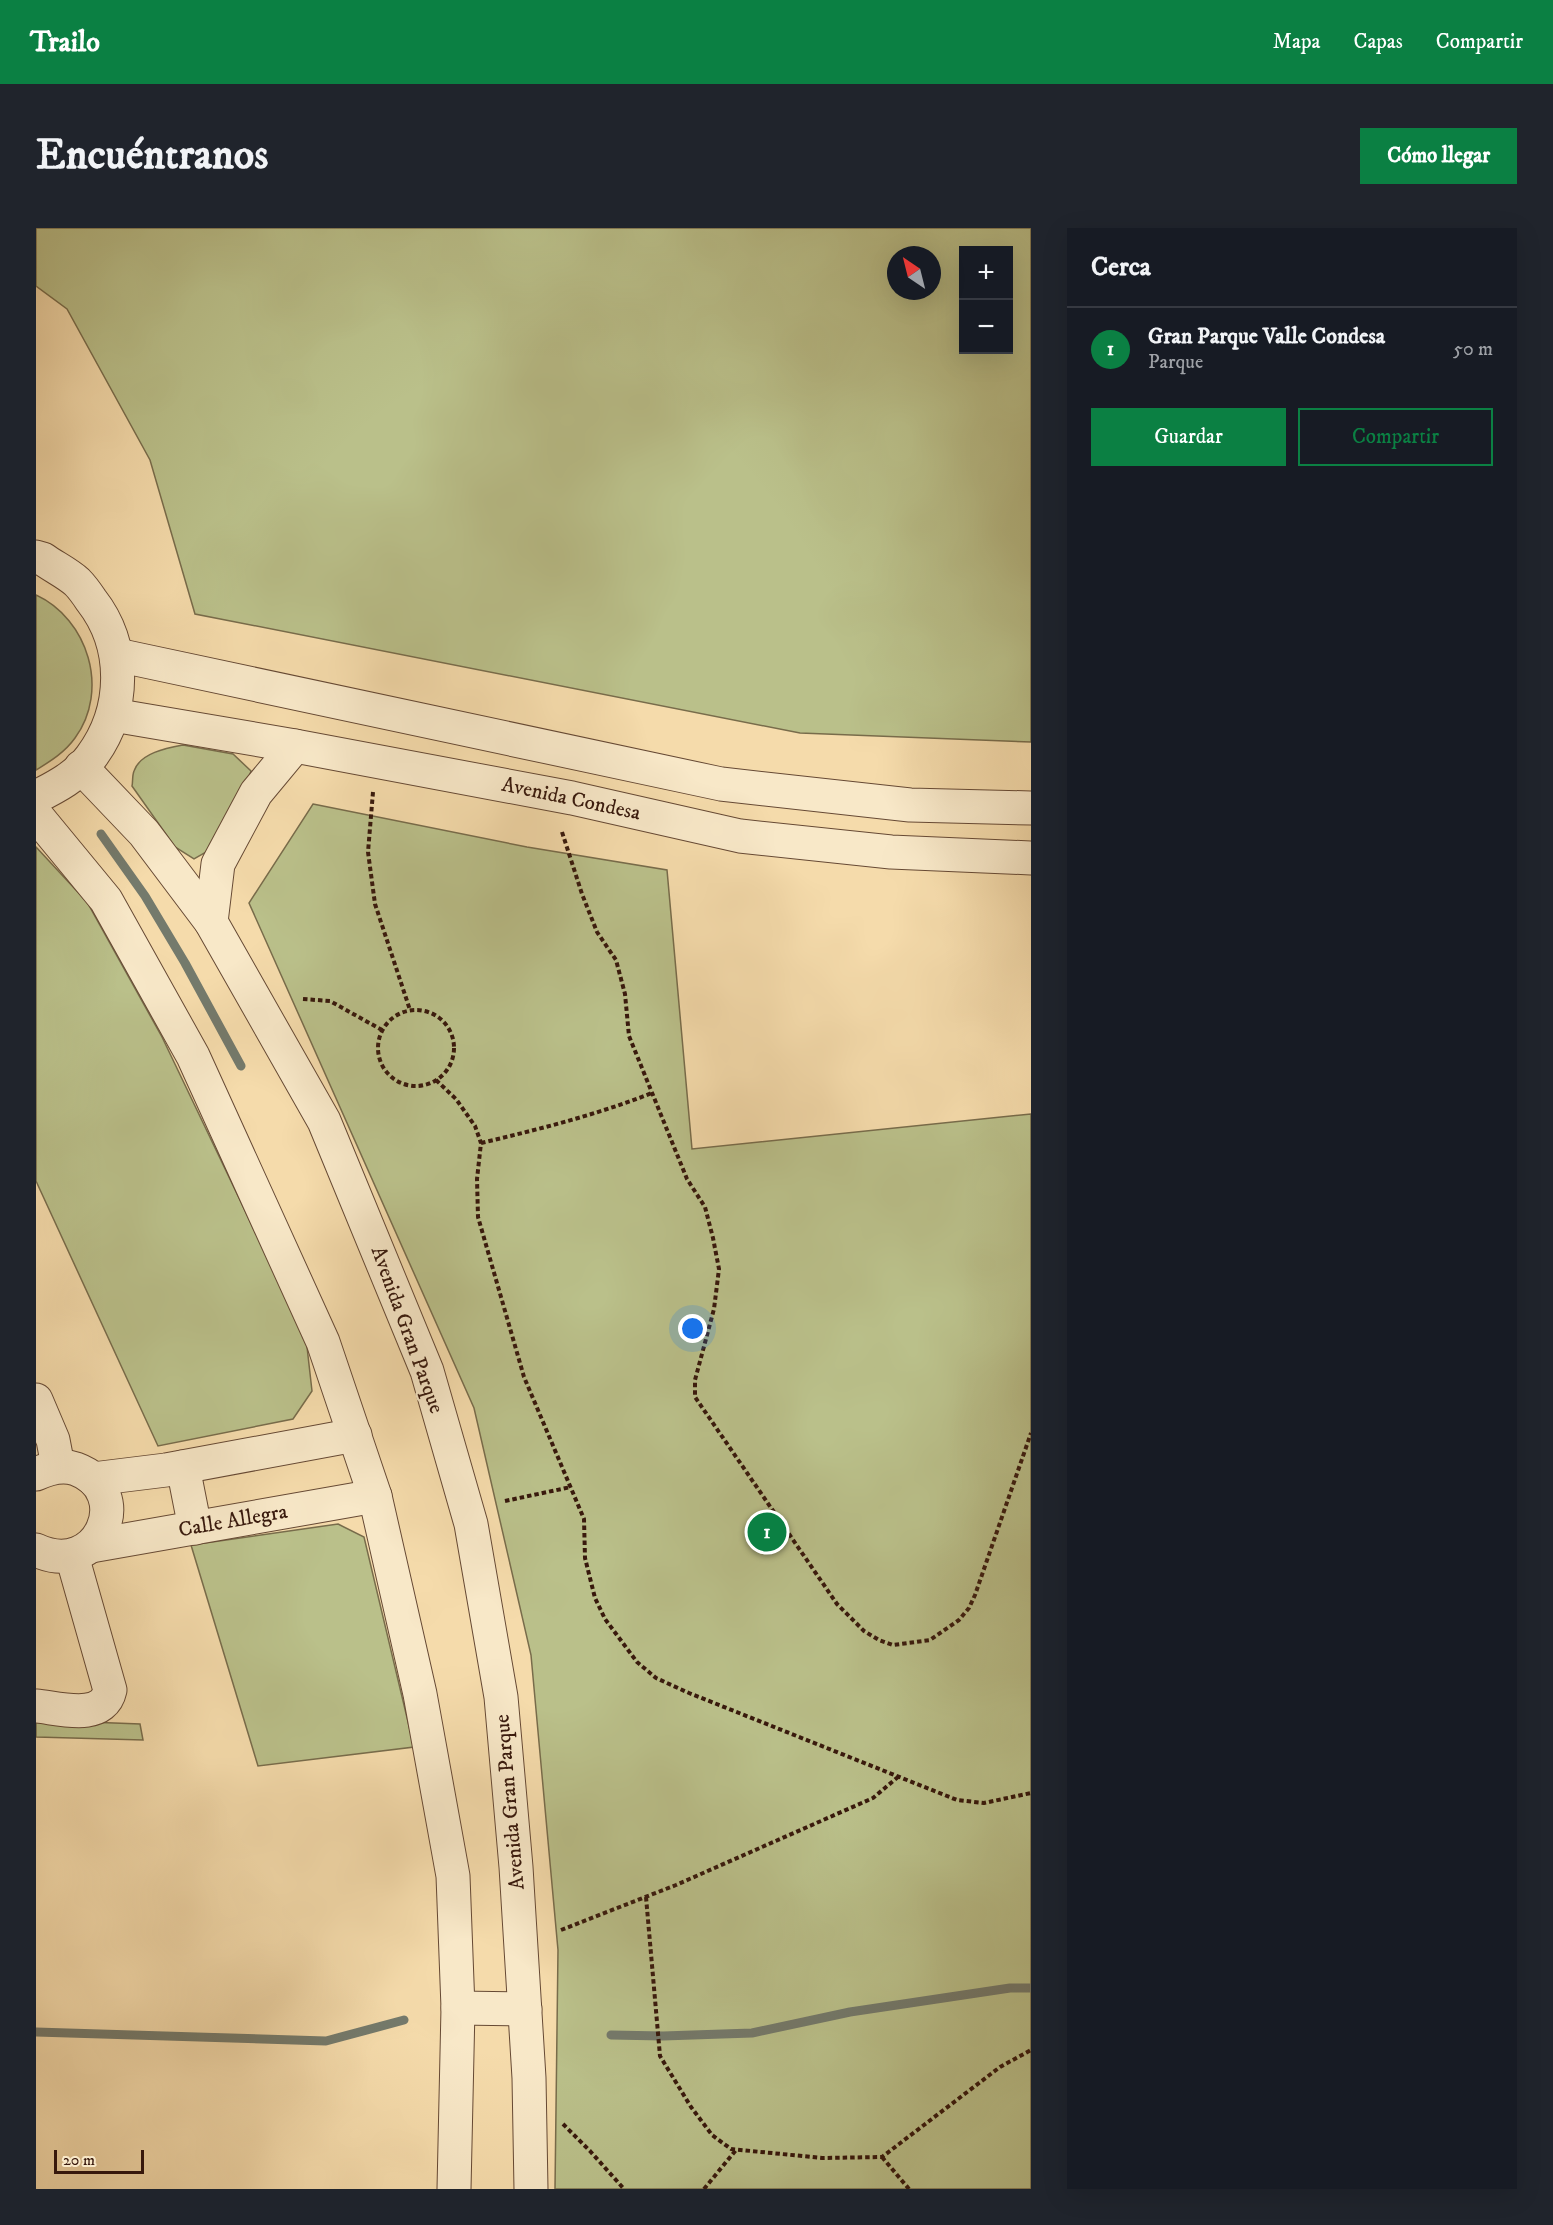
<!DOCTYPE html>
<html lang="es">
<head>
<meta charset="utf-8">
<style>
	body { margin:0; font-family:"IM FELL DW Pica",serif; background:#20242c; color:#f1f3f6 }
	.controls { position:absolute; right:18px; top:18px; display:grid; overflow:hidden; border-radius:0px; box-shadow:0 6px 24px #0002 }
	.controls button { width:54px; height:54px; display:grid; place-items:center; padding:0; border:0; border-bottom:2px solid #363941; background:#171b24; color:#f1f3f6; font:30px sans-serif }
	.compass { position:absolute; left:851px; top:18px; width:54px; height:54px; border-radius:50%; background:#171b24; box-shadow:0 6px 24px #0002; rotate:325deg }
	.scale { position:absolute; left:18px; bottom:15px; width:90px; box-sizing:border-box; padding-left:6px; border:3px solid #37180c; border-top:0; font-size:16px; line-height:21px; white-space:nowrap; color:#37180c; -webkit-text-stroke:4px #f8e8c8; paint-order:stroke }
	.you { position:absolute; left:657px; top:1101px; width:21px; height:21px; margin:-15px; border:4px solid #fff; border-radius:50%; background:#1a73e8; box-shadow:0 0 0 9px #1a73e833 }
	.badge { display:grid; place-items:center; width:39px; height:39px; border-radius:50%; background:#0b8043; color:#fff; font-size:20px; font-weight:700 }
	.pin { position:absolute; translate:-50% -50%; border:3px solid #fff; box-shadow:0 2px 6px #0006 }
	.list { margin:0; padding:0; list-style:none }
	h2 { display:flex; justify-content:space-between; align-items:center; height:78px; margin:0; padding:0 24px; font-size:26px }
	h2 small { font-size:20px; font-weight:400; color:#9ea1a6 }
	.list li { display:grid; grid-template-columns:39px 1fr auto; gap:18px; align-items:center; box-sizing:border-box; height:84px; padding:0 24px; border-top:2px solid #363941 }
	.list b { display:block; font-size:22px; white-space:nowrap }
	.list p { margin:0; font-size:20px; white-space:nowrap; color:#9ea1a6 }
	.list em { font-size:20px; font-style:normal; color:#9ea1a6 }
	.actions { display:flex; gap:12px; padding:18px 24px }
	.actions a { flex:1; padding:14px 0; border:2px solid #0b8043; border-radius:0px; text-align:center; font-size:21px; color:#0b8043 }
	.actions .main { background:#0b8043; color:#fff }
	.map { position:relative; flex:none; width:995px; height:1961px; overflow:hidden; border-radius:0px }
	header { display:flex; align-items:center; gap:36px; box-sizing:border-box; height:84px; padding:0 30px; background:#0b8043; color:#fff }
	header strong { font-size:28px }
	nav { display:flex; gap:33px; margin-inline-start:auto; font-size:21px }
	.intro { display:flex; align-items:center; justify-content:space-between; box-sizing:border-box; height:144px; padding:0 36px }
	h1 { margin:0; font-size:42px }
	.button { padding:15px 27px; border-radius:0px; background:#0b8043; color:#fff; font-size:21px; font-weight:700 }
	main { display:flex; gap:36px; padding:0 36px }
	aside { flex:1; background:#171b24; border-radius:0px; box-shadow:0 6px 24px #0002 }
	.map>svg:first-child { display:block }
</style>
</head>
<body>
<header>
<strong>Trailo</strong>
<nav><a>Mapa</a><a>Capas</a><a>Compartir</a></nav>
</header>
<div class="intro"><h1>Encuéntranos</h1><a class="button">Cómo llegar</a></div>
<main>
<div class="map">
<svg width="995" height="1961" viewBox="0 0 995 1961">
	<rect width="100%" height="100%" fill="#f5dbab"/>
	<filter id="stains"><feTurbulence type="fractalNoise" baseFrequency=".00333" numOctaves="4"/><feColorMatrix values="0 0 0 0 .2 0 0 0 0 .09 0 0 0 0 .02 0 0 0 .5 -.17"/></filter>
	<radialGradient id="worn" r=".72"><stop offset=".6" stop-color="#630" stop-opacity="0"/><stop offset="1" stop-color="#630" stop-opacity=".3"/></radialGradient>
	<g fill="#bac08a" stroke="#786c4b" stroke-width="1.5" fill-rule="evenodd">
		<path d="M0 0H995V514L764 505 159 386 114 232 31 81 0 58ZM927 22H972V122H927ZM860 27H896V63H860Z"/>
		<path d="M0 367C52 391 74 462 39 510 29 524 15 533 0 542Z"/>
		<path d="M147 517 197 526 215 543 201 588 179 619 158 631 139 619 96 558C97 554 96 548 98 543 104 525 131 520 147 517Z"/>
		<path d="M277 576 491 619 631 642 656 921 995 886V1961H519L522 1722 495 1427 438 1180 213 675Z"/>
		<path d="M0 619 51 674 126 809 270 1110 276 1163 257 1191 122 1218 0 953Z"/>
		<path d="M302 1296 328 1309 378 1519 222 1538 155 1317Z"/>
		<path d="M0 1492 104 1496 107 1512 0 1509Z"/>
	</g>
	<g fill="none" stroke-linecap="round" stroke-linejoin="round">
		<g stroke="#747a6c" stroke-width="9">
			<path d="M65 606 109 668 149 735 205 838"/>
			<path d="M0 1804 290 1813 368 1792"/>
			<path d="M575 1807 627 1808 716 1805 814 1784 974 1760H995"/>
		</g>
		<defs>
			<g id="minor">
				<path d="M0 329 7 331C18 339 31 345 41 354 46 359 51 366 55 372 91 418 90 482 55 529 41 548 20 559 0 569"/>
				<path d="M81 427 685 556 874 577 995 580"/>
				<path d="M77 487 259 518 536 570 704 608 855 624 995 630"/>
				<path d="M45 539 108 605 175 694 288 893 391 1143 435 1296 465 1469 480 1639 493 1850 495 1961"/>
				<path d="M0 587 70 672 157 828 287 1114 339 1268 384 1466 417 1648 422 1780 418 1961"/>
				<path d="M175 694 182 636 220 565 259 518"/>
				<path d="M0 1172 17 1212 22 1238"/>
				<path d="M147 1239 159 1300"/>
				<path d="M0 1246C13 1240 26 1236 40 1241 100 1263 64 1352 0 1322"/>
				<path d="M57 1251 130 1242 319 1207"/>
				<path d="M55 1318 339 1268"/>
				<path d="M0 1478C23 1480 67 1494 74 1462L36 1328"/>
				<path d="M422 1780 489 1781"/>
			</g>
		</defs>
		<use href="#minor" stroke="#664934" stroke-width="35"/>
		<g stroke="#37180c" stroke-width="4" stroke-dasharray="4.5 3" stroke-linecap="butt">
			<path d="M337 564 332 624 339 676 374 782"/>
			<path d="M526 604 546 666 561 704 580 732 589 766 593 808 651 951 669 979 677 1010 683 1041 678 1081 659 1152V1169L801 1376 828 1403 843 1412 857 1417 894 1412 923 1392 933 1380 939 1367 995 1205"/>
			<path d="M267 771 294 773 346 802"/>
			<circle cx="380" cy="820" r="38"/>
			<path d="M400 852 420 871 439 898 445 915 441 951 442 989 488 1149 548 1291 549 1330 559 1370 569 1391 601 1434 620 1450 653 1465 921 1572 948 1575 995 1565"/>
			<path d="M445 915C504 901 560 887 616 865"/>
			<path d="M469 1273 535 1259"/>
			<path d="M610 1669 624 1828 655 1879 676 1907 695 1921 786 1930 846 1929 964 1839 995 1822"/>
			<path d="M525 1702 640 1657 837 1570 862 1549"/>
			<path d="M527 1896 554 1923 588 1961"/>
			<path d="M846 1929 873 1961"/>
			<path d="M668 1961 700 1922"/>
		</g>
		<use href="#minor" stroke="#f8e8c8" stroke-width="33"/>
	</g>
	<g text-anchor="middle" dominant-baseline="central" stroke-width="4.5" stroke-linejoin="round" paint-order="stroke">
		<g font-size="21" fill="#37180c" stroke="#f8e8c8">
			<text transform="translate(535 571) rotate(12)">Avenida Condesa</text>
			<text transform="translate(371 1102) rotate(70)">Avenida Gran Parque</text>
			<text transform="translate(197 1293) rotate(-10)">Calle Allegra</text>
			<text transform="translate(474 1574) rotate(-95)">Avenida Gran Parque</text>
		</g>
	</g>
	<rect width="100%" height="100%" filter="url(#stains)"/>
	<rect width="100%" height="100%" fill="url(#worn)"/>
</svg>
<div class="controls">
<button>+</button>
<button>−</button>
</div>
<svg class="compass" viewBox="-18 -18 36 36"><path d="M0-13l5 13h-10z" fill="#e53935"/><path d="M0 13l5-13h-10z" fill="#9ea1a6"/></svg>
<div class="scale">20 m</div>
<div class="you"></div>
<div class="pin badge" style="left:731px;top:1304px">1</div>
</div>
<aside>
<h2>Cerca<small></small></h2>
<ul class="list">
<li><span class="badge">1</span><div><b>Gran Parque Valle Condesa</b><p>Parque</p></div><em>50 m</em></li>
</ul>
<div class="actions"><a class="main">Guardar</a><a>Compartir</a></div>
</aside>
</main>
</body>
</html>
